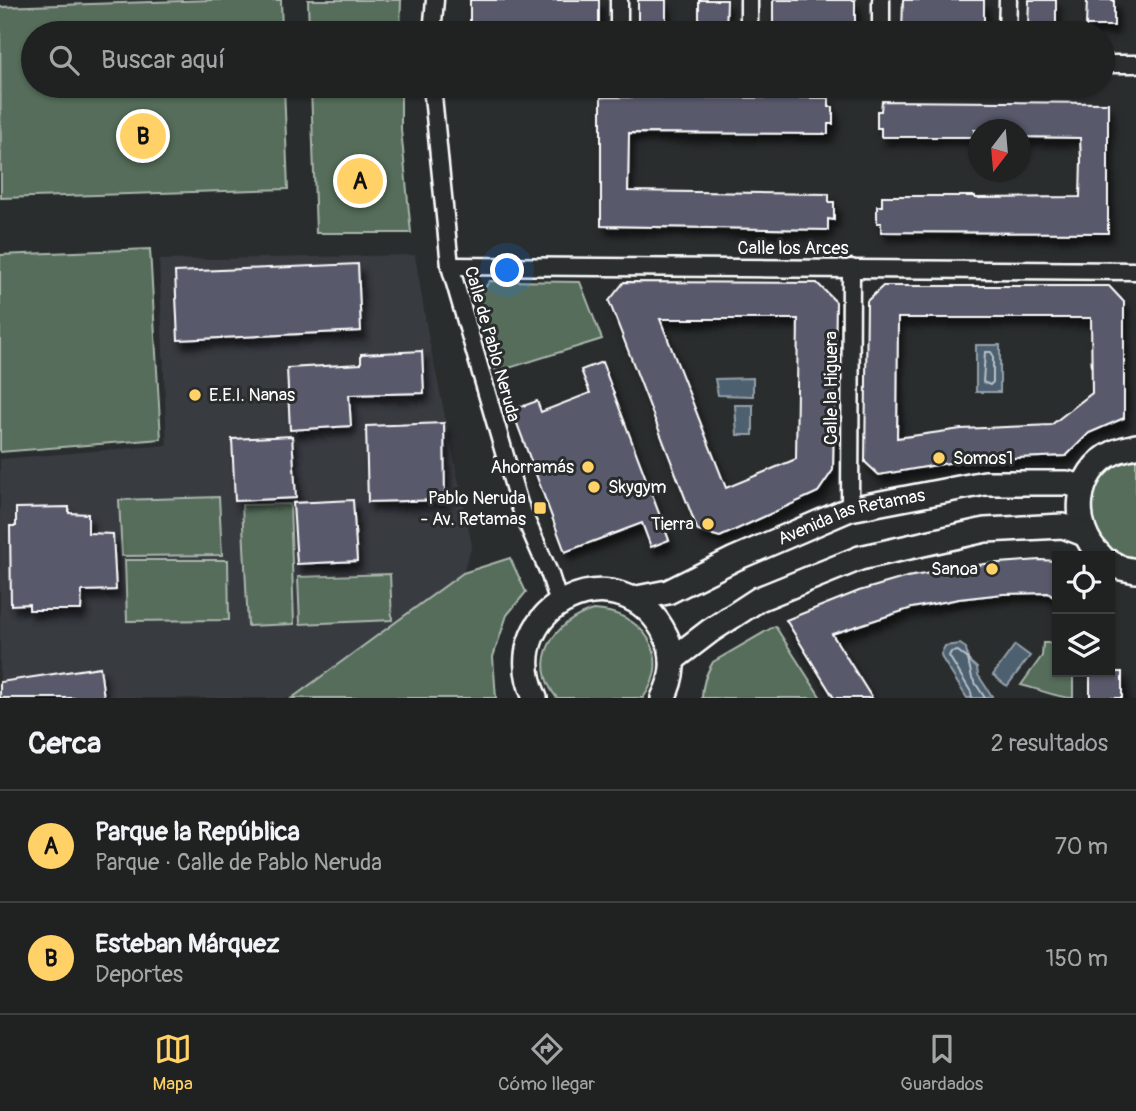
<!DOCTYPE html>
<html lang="es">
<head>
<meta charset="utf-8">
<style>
	body { margin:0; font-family:Pangolin,sans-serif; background:#282a2a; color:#f1f3f6 }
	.controls { position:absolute; right:21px; bottom:21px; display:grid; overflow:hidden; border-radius:0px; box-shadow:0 2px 5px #0004 }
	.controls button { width:63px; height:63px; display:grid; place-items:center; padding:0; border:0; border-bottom:2px solid #3d3f40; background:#202222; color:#f1f3f6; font:35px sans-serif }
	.compass { position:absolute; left:968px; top:119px; width:63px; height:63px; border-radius:50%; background:#202222; box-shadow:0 2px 5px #0004; rotate:196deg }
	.you { position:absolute; left:508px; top:271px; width:24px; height:24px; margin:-18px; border:5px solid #fff; border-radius:50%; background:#1a73e8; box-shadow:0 0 0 10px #1a73e833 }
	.badge { display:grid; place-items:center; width:46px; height:46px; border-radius:50%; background:#ffd166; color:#111; font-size:23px; font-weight:700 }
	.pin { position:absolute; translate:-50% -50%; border:4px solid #fff; box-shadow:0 2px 7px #0006 }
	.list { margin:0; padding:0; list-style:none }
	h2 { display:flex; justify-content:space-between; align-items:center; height:91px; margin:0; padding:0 28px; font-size:30px }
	h2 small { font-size:23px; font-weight:400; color:#a2a4a5 }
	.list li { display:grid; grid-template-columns:46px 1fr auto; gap:21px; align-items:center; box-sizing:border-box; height:112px; padding:0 28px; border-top:2px solid #3d3f40 }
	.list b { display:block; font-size:26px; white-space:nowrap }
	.list p { margin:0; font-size:23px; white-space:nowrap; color:#a2a4a5 }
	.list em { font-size:23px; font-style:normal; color:#a2a4a5 }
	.icon { flex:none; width:38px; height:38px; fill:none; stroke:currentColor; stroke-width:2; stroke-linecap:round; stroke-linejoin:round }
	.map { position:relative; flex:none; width:1136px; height:698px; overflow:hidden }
	.search { position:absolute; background:#202222; box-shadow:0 2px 5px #0004; left:21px; right:21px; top:21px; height:77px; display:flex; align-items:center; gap:18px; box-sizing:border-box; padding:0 24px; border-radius:38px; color:#a2a4a5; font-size:26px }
	.sheet { height:315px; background:#202222 }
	nav { display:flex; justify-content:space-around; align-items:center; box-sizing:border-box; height:98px; border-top:2px solid #3d3f40; background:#202222; font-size:19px; color:#a2a4a5 }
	nav a { display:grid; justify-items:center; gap:4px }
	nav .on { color:#ffd166 }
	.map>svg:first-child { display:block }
</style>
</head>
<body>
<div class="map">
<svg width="1136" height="698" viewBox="0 0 1136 698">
	<defs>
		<filter id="shadow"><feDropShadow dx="4.5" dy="8" stdDeviation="3.5" flood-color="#0009"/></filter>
	</defs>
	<rect width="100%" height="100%" fill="#2a2d2e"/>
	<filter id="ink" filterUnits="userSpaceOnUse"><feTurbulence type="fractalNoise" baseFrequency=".0143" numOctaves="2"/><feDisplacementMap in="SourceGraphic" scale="14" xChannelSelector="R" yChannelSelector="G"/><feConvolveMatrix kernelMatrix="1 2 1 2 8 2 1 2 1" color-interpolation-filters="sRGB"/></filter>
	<g filter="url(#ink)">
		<path fill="#383a41" d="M415 255 428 335 472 545 463 573 292 698H0V459L167 445 159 260Z"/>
		<g fill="#546d5a" stroke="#aab6ac" stroke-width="2">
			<path d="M212 0H281L282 33H33V86H284L288 189 1 198 0 7Z"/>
			<path d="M308 0H401L400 33H309Z"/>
			<path d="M311 86H401V129L411 233H316Z"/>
			<path d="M150 249 161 439 0 452V255Z"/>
			<path d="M490 281 580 282 602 339 496 372 478 296Z"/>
			<path d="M1136 457V559C1077 554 1076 465 1136 457Z"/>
			<path d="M219 497 222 555 122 556 119 500Z"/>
			<path d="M290 504 294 624 248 626 242 505Z"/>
			<path d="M510 558 526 592 507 615 493 657 496 698H292L463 573Z"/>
			<path d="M125 560H228L229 620 127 621Z"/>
			<path d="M390 574 392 620 300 624 298 577Z"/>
			<path d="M593 610C641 611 675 655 643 698H557C527 662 554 621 593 610Z"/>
			<path d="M775 626 821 698H702C702 684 706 674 713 662Z"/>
			<path d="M1043 643H1057V672H1073V698C1057 698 1039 689 1021 685L1042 656Z"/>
		</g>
		<g fill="#4d6170" stroke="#94a0a9" stroke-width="2">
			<rect x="976" y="345" width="24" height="47"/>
			<path d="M753 378V396L718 395 715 379Z"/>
			<path d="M735 405H753V435H737Z"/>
			<path d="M960 644 966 648 968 660 977 668 978 675 992 696 988 698H967L942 658 941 654 945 646Z"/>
			<path d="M1015 645 1030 656 1007 686 993 675Z"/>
		</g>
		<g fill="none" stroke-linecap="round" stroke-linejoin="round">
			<g stroke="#b8c0c6" stroke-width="2">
				<path d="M985 352H991L993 355V382L990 385 983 382Z"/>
				<path d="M972 698 971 692 949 656 951 652 958 651 968 659 972 678 985 698"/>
			</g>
		</g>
		<g fill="#585a6c" stroke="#fff" stroke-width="2" fill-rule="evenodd" filter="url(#shadow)">
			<path d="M470 0H599V29L470 27Z"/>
			<rect x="638" y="0" width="28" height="29"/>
			<path d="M699 0H727L726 30H699Z"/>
			<rect x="773" y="0" width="82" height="33"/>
			<path d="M903 0H984V33H902Z"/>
			<path d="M1029 0H1056V26H1028Z"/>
			<path d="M1087 0H1114V26H1086Z"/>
			<path d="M601 97 829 98V107H833V124H828V134L629 133 628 191 829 194V202H834V220L828 219V230L601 226Z"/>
			<path d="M882 101 1108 103V233L881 232V223H877V206H882V196H975V198L1080 197 1081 160 1080 138 1020 137V130H974V137H881V128H877V111H881Z"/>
			<path d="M358 264 361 331 178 340 175 272Z"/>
			<path d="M624 282 817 283 836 302 833 470 818 492 720 537 698 531 609 301ZM660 319H798L796 459 726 488Z"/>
			<path d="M883 286H1109L1124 302V418L1089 433 1066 456 966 460 879 475 865 462 867 301ZM898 318H1091L1092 393 1051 425 961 429 897 438Z"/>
			<path d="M422 351 424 393 349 395 351 426 290 430 287 368 361 364V354Z"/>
			<path d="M602 362 669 540 651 547 642 523 565 552 512 410 537 401 541 412 590 393 581 370Z"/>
			<path d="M444 423 445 500 368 502 366 426Z"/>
			<path d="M292 436 296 498 235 501 232 439Z"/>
			<path d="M353 500 357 561 297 564 293 503Z"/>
			<path d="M69 507V513L88 514V533L113 534 116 590 82 591 81 610H29V604L11 605 10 526H16V508Z"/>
			<path d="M1040 560 1057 561V600L1048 593 1003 594 959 599 912 608 832 634 872 698H834L786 620 859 591 907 577 984 564Z"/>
			<path d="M100 667 104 698H0V682Z"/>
			<rect x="1090" y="672" width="32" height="26"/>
		</g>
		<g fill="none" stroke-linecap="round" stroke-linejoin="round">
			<defs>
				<g id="street">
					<path d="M749 0V33"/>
					<path d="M432 33 435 0"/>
					<path d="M619 33V0"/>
					<path d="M881 33V0"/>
					<path d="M1007 33 1008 0"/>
					<path d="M1103 64H1136"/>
					<path d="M432 86 450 266 519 504 550 575 559 603"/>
					<path d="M450 266 1136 271"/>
					<path d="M850 509 851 268"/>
				</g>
				<g id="secondary">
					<path d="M1101 556C1070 527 1073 471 1115 452 1121 449 1129 448 1136 446"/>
					<path d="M1110 562 1121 568 1136 571"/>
					<path id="s1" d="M632 599 668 592 734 559 850 509 985 483H1067L1083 487"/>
					<path d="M672 660 710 631 759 599 860 558 985 530 1063 526 1084 534"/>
					<path d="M535 698C493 606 623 546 666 636 676 656 673 679 663 698"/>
				</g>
			</defs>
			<use href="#street" stroke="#fff" stroke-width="21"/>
			<use href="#secondary" stroke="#fff" stroke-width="28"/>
			<use href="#street" stroke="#2a2d2e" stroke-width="16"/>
			<use href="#secondary" stroke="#2a2d2e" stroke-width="23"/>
		</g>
	</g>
	<g fill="#ffd166" stroke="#2a2d2e" stroke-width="2.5">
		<circle cx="195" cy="395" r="7"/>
		<circle cx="939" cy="458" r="7"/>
		<circle cx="588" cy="467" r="7"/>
		<circle cx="594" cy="487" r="7"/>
		<rect x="533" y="501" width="14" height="14" rx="3.5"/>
		<circle cx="708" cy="524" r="7"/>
		<circle cx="992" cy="569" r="7"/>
	</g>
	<g text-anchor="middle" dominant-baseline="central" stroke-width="6" stroke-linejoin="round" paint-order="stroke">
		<g font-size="18" fill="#fff" stroke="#2a2d2e">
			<text x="793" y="248">Calle los Arces</text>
			<text transform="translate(492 344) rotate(74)">Calle de Pablo Neruda</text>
			<text transform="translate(831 388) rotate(-90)">Calle la Higuera</text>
			<text stroke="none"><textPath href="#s1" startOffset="236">Avenida las Retamas</textPath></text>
		</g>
		<g font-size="18" fill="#fff" stroke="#2a2d2e" text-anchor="end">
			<text x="209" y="395" text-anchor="start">E.E.I. Nanas</text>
			<text x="953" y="458" text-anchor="start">Somos1</text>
			<text x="574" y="467">Ahorramás</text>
			<text x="608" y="487" text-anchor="start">Skygym</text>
			<text x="526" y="498">Pablo Neruda<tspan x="526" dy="21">- Av. Retamas</tspan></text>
			<text x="694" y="524">Tierra</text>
			<text x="978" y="569">Sanoa</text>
		</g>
	</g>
</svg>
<div class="controls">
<button><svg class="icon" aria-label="locate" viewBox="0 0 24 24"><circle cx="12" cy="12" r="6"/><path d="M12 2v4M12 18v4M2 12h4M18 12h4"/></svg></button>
<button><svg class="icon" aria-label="layers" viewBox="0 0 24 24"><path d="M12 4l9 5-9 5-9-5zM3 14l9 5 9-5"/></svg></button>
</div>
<svg class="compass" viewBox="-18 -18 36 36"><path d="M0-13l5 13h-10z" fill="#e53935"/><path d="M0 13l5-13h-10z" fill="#a2a4a5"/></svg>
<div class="you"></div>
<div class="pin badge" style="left:360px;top:181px">A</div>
<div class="pin badge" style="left:143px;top:136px">B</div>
<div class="search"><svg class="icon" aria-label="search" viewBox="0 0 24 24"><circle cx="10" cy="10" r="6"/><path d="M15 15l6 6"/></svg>Buscar aquí</div>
</div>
<section class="sheet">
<h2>Cerca<small>2 resultados</small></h2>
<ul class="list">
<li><span class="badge">A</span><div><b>Parque la República</b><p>Parque · Calle de Pablo Neruda</p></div><em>70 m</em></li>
<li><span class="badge">B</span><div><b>Esteban Márquez</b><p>Deportes</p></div><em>150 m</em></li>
</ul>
</section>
<nav>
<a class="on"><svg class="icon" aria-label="map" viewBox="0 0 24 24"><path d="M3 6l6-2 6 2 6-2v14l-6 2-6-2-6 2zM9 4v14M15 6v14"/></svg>Mapa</a>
<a><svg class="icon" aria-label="directions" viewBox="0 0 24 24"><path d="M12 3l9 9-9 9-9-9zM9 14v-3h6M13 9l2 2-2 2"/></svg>Cómo llegar</a>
<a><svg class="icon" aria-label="saved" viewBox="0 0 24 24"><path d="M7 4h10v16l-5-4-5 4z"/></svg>Guardados</a>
</nav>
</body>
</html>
